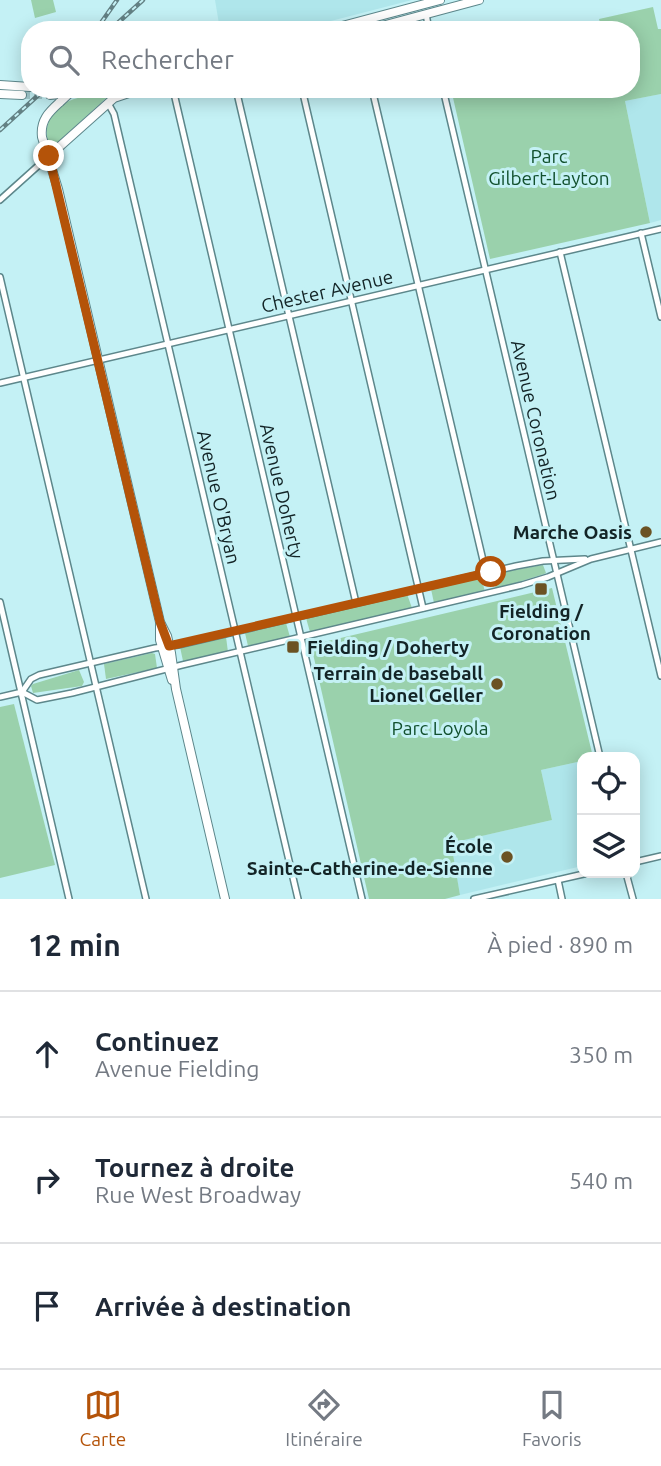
<!DOCTYPE html>
<html lang="fr">
<head>
<meta charset="utf-8">
<style>
	body { margin:0; font-family:Ubuntu,sans-serif; background:#f6f6f7; color:#1f2937 }
	.controls { position:absolute; right:21px; bottom:21px; display:grid; overflow:hidden; border-radius:14px; box-shadow:0 4px 18px #0003 }
	.controls button { width:63px; height:63px; display:grid; place-items:center; padding:0; border:0; border-bottom:2px solid #e0e1e3; background:#fff; color:#1f2937; font:35px sans-serif }
	.stop { position:absolute; width:21px; height:21px; margin:-16px; border:5px solid #b45309; border-radius:50%; background:#fff }
	.stop.end { background:#b45309; border-color:#fff; box-shadow:0 2px 7px #0008 }
	.list { margin:0; padding:0; list-style:none }
	h2 { display:flex; justify-content:space-between; align-items:center; height:91px; margin:0; padding:0 28px; font-size:30px }
	h2 small { font-size:23px; font-weight:400; color:#747a83 }
	.list li { display:grid; grid-template-columns:46px 1fr auto; gap:21px; align-items:center; box-sizing:border-box; height:126px; padding:0 28px; border-top:2px solid #e0e1e3 }
	.list b { display:block; font-size:26px; white-space:nowrap }
	.list p { margin:0; font-size:23px; white-space:nowrap; color:#747a83 }
	.list em { font-size:23px; font-style:normal; color:#747a83 }
	.icon { flex:none; width:38px; height:38px; fill:none; stroke:currentColor; stroke-width:2; stroke-linecap:round; stroke-linejoin:round }
	.map { position:relative; flex:none; width:661px; height:899px; overflow:hidden }
	.search { position:absolute; background:#fff; box-shadow:0 4px 18px #0003; left:21px; right:21px; top:21px; height:77px; display:flex; align-items:center; gap:18px; box-sizing:border-box; padding:0 24px; border-radius:28px; color:#747a83; font-size:26px }
	.sheet { height:469px; background:#fff }
	nav { display:flex; justify-content:space-around; align-items:center; box-sizing:border-box; height:98px; border-top:2px solid #e0e1e3; background:#fff; font-size:19px; color:#747a83 }
	nav a { display:grid; justify-items:center; gap:4px }
	nav .on { color:#b45309 }
	.map>svg:first-child { display:block }
</style>
</head>
<body>
<div class="map">
<svg width="661" height="899" viewBox="0 0 661 899">
	<rect width="100%" height="100%" fill="#c4f1f5"/>
	<g fill="#afe6eb">
		<path d="M215 0H412L300 29 220 30Z"/>
		<path d="M661 94V220L650 223 625 101Z"/>
		<path d="M582 761V866L460 895 450 843 552 820 541 770Z"/>
	</g>
	<g fill="#9ad1ac">
		<path d="M31 0H53L56 12 35 18Z"/>
		<path d="M653 7 658 29H661V94L625 101 650 223 490 259 451 89H631V30H602L599 19Z"/>
		<path d="M114 91 57 143 54 145 49 143C42 125 53 110 69 101 79 96 102 94 114 91Z"/>
		<path d="M543 565 546 573 544 574 496 589 492 574Z"/>
		<path d="M481 576 485 592 434 603 431 589Z"/>
		<path d="M552 588 593 757H582V761L541 770 552 820 451 843 460 895 445 899H369L311 645Z"/>
		<path d="M407 594 412 608 410 609 310 632 306 618 309 616Z"/>
		<path d="M284 622 286 623 290 637 248 646 245 633 247 631Z"/>
		<path d="M223 637H226L228 652 183 661 180 647Z"/>
		<path d="M152 653 155 654 157 668 106 679 104 664Z"/>
		<path d="M79 670 84 682 82 686 33 693 31 686 33 684Z"/>
		<path d="M14 704 55 865 0 878V707Z"/>
	</g>
	<g fill="none" stroke-linecap="round" stroke-linejoin="round">
		<path stroke="#a1c8cc" stroke-width="8" stroke-dasharray="8 4" stroke-linecap="butt" d="M22 95H50"/>
		<defs>
			<g id="street">
				<path d="M426 14 429 30"/>
				<path d="M173 89 362 899"/>
				<path d="M236 89 356 603"/>
				<path d="M302 89 423 608"/>
				<path d="M372 89 486 573"/>
				<path d="M443 89 600 757"/>
				<path d="M108 103 114 114 298 899"/>
				<path d="M0 200 49 156"/>
				<path d="M641 233 661 317"/>
				<path d="M560 252 661 676"/>
				<path d="M0 277 146 899"/>
				<path d="M0 383 661 229"/>
				<path d="M0 602 69 899"/>
				<path d="M22 692 37 700 72 693 182 665 522 585 548 577 591 559 661 542"/>
				<path d="M0 697 22 692 31 679 39 675 155 648 178 645 516 566 543 561 585 559"/>
				<path d="M635 862 661 856"/>
				<path d="M626 873 633 899"/>
				<path d="M558 880 562 899"/>
				<path d="M474 899 588 873"/>
			</g>
			<g id="secondary">
				<path d="M327 30 440 0"/>
				<path d="M367 30 479 0"/>
				<path d="M0 85 30 87"/>
				<path d="M79 92 92 89"/>
				<path d="M0 94 22 95"/>
				<path d="M50 95 60 94"/>
				<path d="M60 102C49 112 40 120 42 137L58 189 160 622 167 636 171 653 176 689 225 899"/>
				<path d="M49 156 114 98 141 89"/>
				<path d="M160 625V640L172 680"/>
			</g>
		</defs>
		<use href="#street" stroke="#5d878b" stroke-width="8"/>
		<use href="#secondary" stroke="#5d878b" stroke-width="10"/>
		<use href="#street" stroke="#fff" stroke-width="5"/>
		<use href="#secondary" stroke="#fff" stroke-width="8"/>
		<defs>
			<g id="rail">
				<path d="M96 30 117 0"/>
				<path d="M110 30 143 0"/>
				<path d="M0 130 45 89"/>
			</g>
		</defs>
		<use href="#rail" stroke="#638184" stroke-width="4.5"/>
		<use href="#rail" stroke="#c4f1f5" stroke-width="2" stroke-dasharray="5" stroke-linecap="butt"/>
		<defs>
			<path id="secondary-bridge" d="M60 102 74 89"/>
		</defs>
		<use href="#secondary-bridge" stroke="#5d878b" stroke-width="10" stroke-linecap="butt"/>
		<use href="#secondary-bridge" stroke="#fff" stroke-width="8"/>
	</g>
	<g fill="none" stroke-linecap="round" stroke-linejoin="round">
		<path stroke="#b45309" stroke-width="9" d="M49 156 160 622 169 646 491 572"/>
	</g>
	<g fill="#6b5223" stroke="#c4f1f5" stroke-width="2.5">
		<circle cx="646" cy="532" r="7"/>
		<rect x="534" y="582" width="14" height="14" rx="3.5"/>
		<rect x="286" y="640" width="14" height="14" rx="3.5"/>
		<circle cx="497" cy="684" r="7"/>
		<circle cx="507" cy="857" r="7"/>
	</g>
	<g text-anchor="middle" dominant-baseline="central" stroke-width="6" stroke-linejoin="round" paint-order="stroke">
		<g font-size="19" fill="#12512e" stroke="#c4f1f5">
			<text x="549" y="156">Parc<tspan x="549" dy="22">Gilbert-Layton</tspan></text>
			<text x="440" y="728">Parc Loyola</text>
		</g>
		<g font-size="19" fill="#132426" stroke="#c4f1f5">
			<text transform="translate(327 291) rotate(-13)">Chester Avenue</text>
			<text transform="translate(536 420) rotate(77)">Avenue Coronation</text>
			<text transform="translate(282 491) rotate(77)">Avenue Doherty</text>
			<text transform="translate(219 497) rotate(77)">Avenue O'Bryan</text>
		</g>
		<g font-size="19" font-weight="bold" fill="#132426" stroke="#c4f1f5" text-anchor="end">
			<text x="632" y="532">Marche Oasis</text>
			<text x="541" y="611" text-anchor="middle">Fielding /<tspan x="541" dy="22">Coronation</tspan></text>
			<text x="307" y="647" text-anchor="start">Fielding / Doherty</text>
			<text x="483" y="673">Terrain de baseball<tspan x="483" dy="22">Lionel Geller</tspan></text>
			<text x="493" y="846">École<tspan x="493" dy="22">Sainte-Catherine-de-Sienne</tspan></text>
		</g>
	</g>
</svg>
<div class="controls">
<button><svg class="icon" aria-label="locate" viewBox="0 0 24 24"><circle cx="12" cy="12" r="6"/><path d="M12 2v4M12 18v4M2 12h4M18 12h4"/></svg></button>
<button><svg class="icon" aria-label="layers" viewBox="0 0 24 24"><path d="M12 4l9 5-9 5-9-5zM3 14l9 5 9-5"/></svg></button>
</div>
<div class="stop" style="left:491px;top:572px"></div>
<div class="stop end" style="left:49px;top:156px"></div>
<div class="search"><svg class="icon" aria-label="search" viewBox="0 0 24 24"><circle cx="10" cy="10" r="6"/><path d="M15 15l6 6"/></svg>Rechercher</div>
</div>
<section class="sheet">
<h2>12 min<small>À pied · 890 m</small></h2>
<ul class="list">
<li><svg class="icon" aria-label="ahead" viewBox="0 0 24 24"><path d="M12 20V5M6 11l6-6 6 6"/></svg><div><b>Continuez</b><p>Avenue Fielding</p></div><em>350 m</em></li>
<li><svg class="icon" aria-label="right" viewBox="0 0 24 24"><path d="M7 20v-9h11M14 6l5 5-5 5"/></svg><div><b>Tournez à droite</b><p>Rue West Broadway</p></div><em>540 m</em></li>
<li><svg class="icon" aria-label="arrive" viewBox="0 0 24 24"><path d="M6 21V4h12l-3 4 3 4H6"/></svg><div><b>Arrivée à destination</b></div></li>
</ul>
</section>
<nav>
<a class="on"><svg class="icon" aria-label="map" viewBox="0 0 24 24"><path d="M3 6l6-2 6 2 6-2v14l-6 2-6-2-6 2zM9 4v14M15 6v14"/></svg>Carte</a>
<a><svg class="icon" aria-label="directions" viewBox="0 0 24 24"><path d="M12 3l9 9-9 9-9-9zM9 14v-3h6M13 9l2 2-2 2"/></svg>Itinéraire</a>
<a><svg class="icon" aria-label="saved" viewBox="0 0 24 24"><path d="M7 4h10v16l-5-4-5 4z"/></svg>Favoris</a>
</nav>
</body>
</html>
